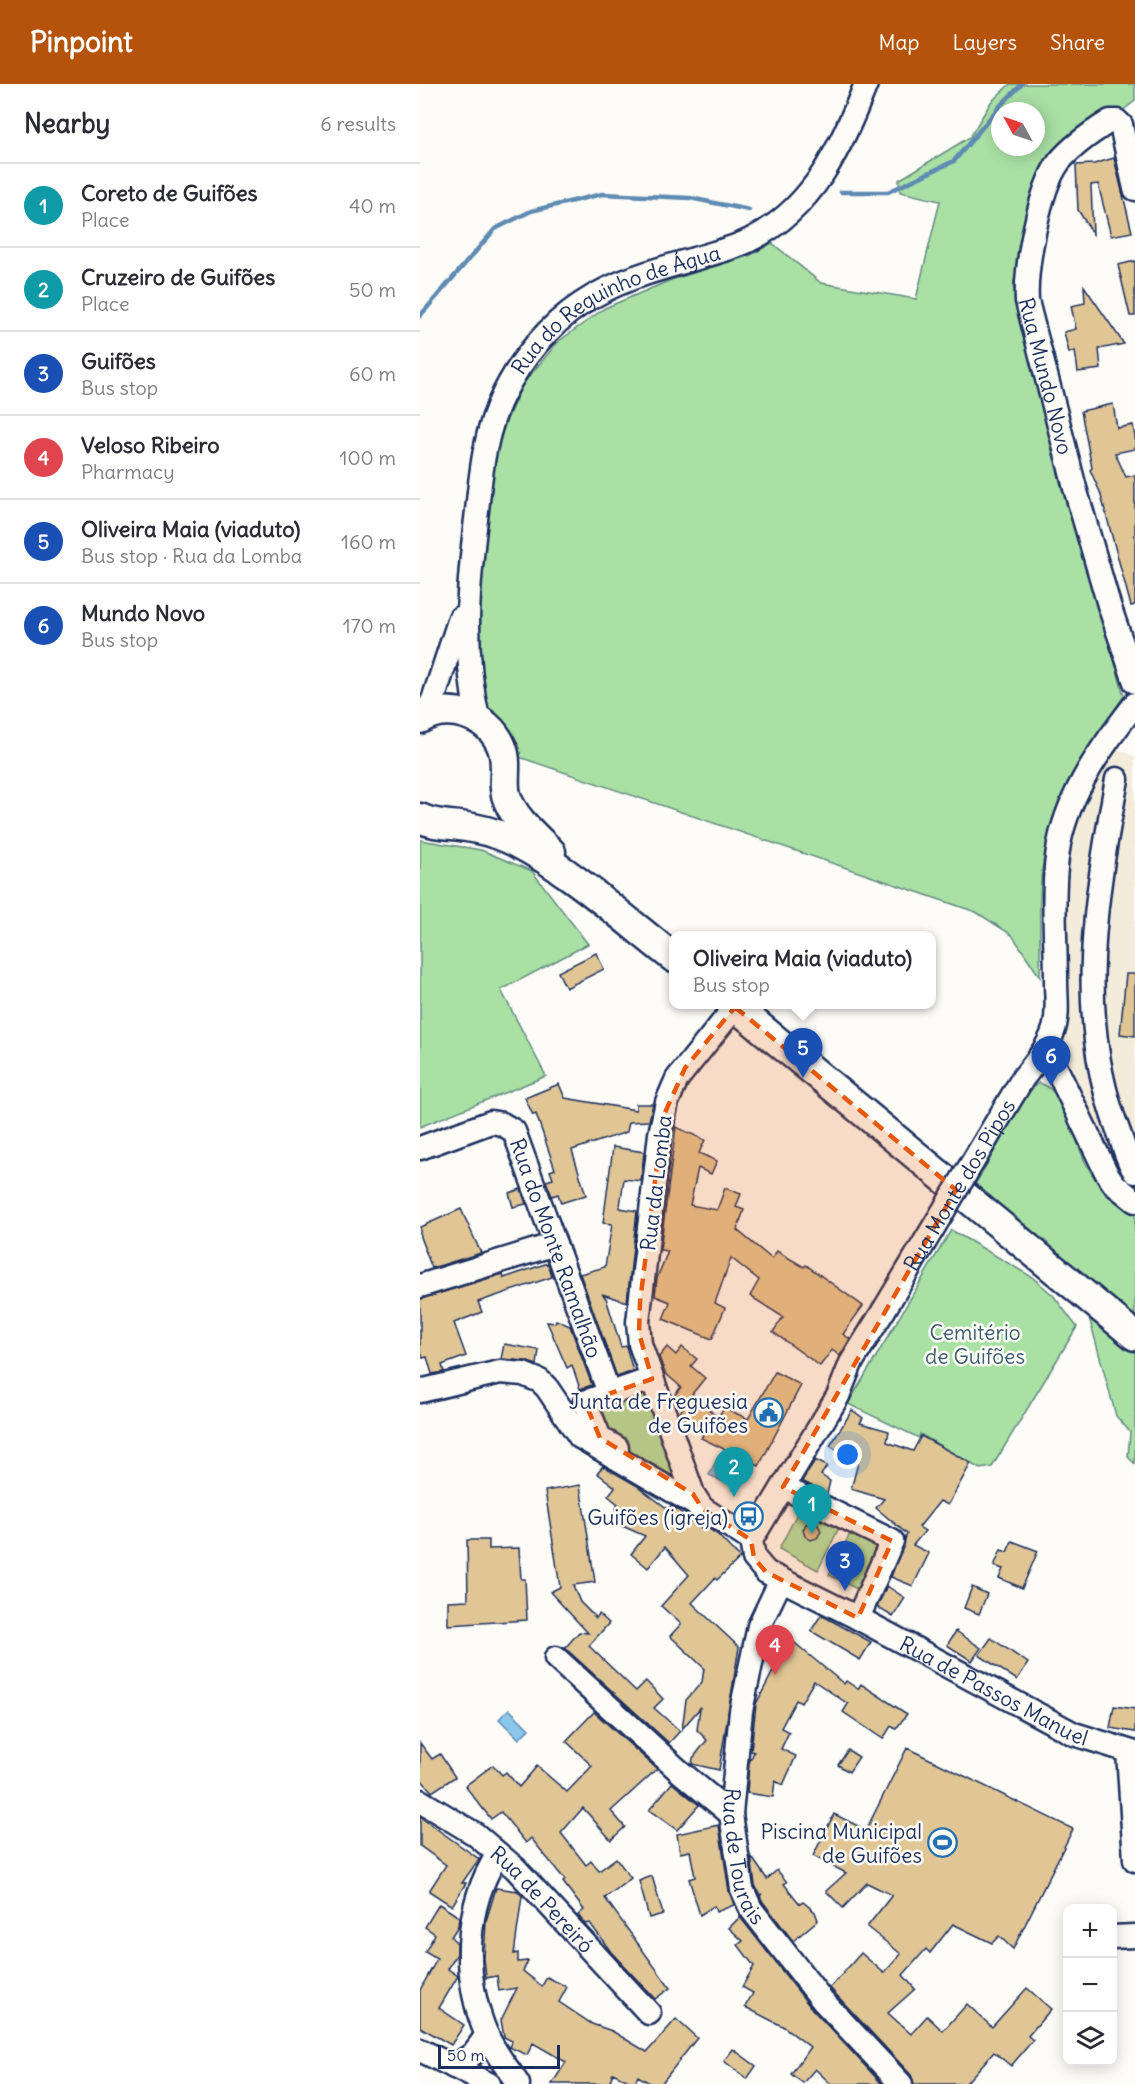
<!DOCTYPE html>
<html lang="en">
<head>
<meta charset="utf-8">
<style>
	body { margin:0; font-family:Delius,sans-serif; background:#f7f7f7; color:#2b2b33 }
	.controls { position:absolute; right:18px; bottom:18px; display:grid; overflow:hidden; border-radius:12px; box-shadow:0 3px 15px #0003 }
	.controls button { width:54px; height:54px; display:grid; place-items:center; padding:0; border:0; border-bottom:2px solid #e1e1e2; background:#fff; color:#2b2b33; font:30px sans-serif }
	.compass { position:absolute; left:571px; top:18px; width:54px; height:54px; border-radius:50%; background:#fff; box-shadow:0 3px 15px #0003; rotate:310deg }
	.scale { position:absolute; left:18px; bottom:15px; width:122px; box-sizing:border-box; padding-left:6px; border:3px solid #1b2f5e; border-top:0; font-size:16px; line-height:21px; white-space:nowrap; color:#1b2f5e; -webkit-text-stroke:4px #fdfcf7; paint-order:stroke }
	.you { position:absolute; left:428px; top:1371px; width:21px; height:21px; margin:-15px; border:4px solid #fff; border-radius:50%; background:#1a73e8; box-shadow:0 0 0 9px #1a73e833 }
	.badge { display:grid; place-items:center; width:39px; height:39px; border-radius:50%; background:#b45309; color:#fff; font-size:20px; font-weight:700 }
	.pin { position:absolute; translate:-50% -50px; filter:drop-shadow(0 2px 3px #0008) }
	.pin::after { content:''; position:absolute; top:32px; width:21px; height:18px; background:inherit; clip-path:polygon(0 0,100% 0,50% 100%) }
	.popup { position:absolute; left:249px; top:847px; width:267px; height:78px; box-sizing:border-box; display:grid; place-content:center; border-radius:12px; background:#fff; filter:drop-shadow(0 2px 4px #0005); font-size:20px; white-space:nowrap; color:#7c7c81 }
	.popup b { font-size:22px; color:#2b2b33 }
	.popup::after { content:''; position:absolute; left:50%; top:100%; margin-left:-12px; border:12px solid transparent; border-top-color:#fff }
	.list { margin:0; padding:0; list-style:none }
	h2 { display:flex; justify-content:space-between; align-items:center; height:78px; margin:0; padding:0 24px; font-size:26px }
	h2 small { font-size:20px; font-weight:400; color:#7c7c81 }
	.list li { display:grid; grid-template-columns:39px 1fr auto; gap:18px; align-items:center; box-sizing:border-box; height:84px; padding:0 24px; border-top:2px solid #e1e1e2 }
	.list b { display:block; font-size:22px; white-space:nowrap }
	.list p { margin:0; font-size:20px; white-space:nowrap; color:#7c7c81 }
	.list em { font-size:20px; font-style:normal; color:#7c7c81 }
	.icon { flex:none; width:33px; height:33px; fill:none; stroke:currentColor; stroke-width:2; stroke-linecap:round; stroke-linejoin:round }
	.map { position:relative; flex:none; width:715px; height:2000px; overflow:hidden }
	header { display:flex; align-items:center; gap:36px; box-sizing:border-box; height:84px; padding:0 30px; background:#b45309; color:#fff }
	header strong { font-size:28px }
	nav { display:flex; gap:33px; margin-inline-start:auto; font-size:21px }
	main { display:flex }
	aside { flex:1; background:#fff }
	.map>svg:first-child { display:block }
</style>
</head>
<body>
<header>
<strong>Pinpoint</strong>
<nav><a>Map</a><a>Layers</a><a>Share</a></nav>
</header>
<main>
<aside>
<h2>Nearby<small>6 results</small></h2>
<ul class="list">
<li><span class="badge" style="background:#0f9aa8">1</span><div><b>Coreto de Guifões</b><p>Place</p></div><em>40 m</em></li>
<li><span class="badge" style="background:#0f9aa8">2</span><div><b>Cruzeiro de Guifões</b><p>Place</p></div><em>50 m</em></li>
<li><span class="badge" style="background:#1a4fb4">3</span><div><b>Guifões</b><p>Bus stop</p></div><em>60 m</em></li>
<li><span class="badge" style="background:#e0444e">4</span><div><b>Veloso Ribeiro</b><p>Pharmacy</p></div><em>100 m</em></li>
<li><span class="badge" style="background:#1a4fb4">5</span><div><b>Oliveira Maia (viaduto)</b><p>Bus stop · Rua da Lomba</p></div><em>160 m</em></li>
<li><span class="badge" style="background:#1a4fb4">6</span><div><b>Mundo Novo</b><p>Bus stop</p></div><em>170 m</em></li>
</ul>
</aside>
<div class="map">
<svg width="715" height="2000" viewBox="0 0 715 2000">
	<rect width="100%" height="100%" fill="#fdfcf7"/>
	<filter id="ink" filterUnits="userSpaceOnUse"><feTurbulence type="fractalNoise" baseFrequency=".0167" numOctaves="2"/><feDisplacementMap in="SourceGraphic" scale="12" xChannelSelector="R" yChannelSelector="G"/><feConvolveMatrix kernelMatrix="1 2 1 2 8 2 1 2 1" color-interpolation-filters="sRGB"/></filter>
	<g filter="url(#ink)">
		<path fill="#f4ecda" d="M693 662 715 673V1105L680 1065 638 972 643 936 646 777 659 723Z"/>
		<g fill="#a9e0a4" stroke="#628881" stroke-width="1.5" fill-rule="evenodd">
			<path d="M590 0H715V17L701 28 685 29 620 89 593 202 704 612C669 662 635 712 624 774 617 810 621 857 620 893L592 851 556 828 93 671 90 659 57 608 54 557 72 370 102 301 139 257 185 224 251 196 331 171 352 159 401 199 496 215 520 117 480 108 479 96 550 53 571 18ZM580 27H616V63H580Z"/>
			<path d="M0 756 61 766 112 787 168 860 81 906 126 992 0 1043Z"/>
			<path d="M618 999C645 1003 655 1058 666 1080 676 1099 695 1120 715 1128V1233L554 1102 608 1009Z"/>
			<path d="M531 1146 612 1193 633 1211 657 1243 572 1383 560 1385 500 1350 499 1354 428 1320Z"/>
			<path d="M667 1226 715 1267V1380L708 1373 710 1348 696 1332Z"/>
			<path d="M230 1302 263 1398 183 1351 173 1322Z"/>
			<path d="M383 1418 422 1438 398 1486 359 1465Z"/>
			<path d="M433 1444 465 1460 443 1508 409 1491Z"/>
		</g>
		<g fill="#8ac7ea" stroke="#5e8ab2" stroke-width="1.5">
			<path d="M298 1373 315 1381 306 1399 289 1391Z"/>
			<path d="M89 1625 109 1645 99 1655 79 1635Z"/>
		</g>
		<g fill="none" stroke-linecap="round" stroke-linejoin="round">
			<g stroke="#5e8ab2" stroke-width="4.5">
				<path d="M421 108H468L534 77 580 22 602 0"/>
				<path d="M0 232 75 145 111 127 182 110 270 114 329 126"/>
			</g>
		</g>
		<g fill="#e0c595" stroke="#1b2f5e" stroke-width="1.5">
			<path d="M694 74 712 148 691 152 678 100 671 101 673 150 658 126 656 81 674 80Z"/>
			<path d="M715 177V232H710L698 181Z"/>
			<path d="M664 202 704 260 679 265 681 285 658 288 655 267 649 269 644 248 656 245 651 222 665 219Z"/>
			<path d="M693 320 697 344 713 341 715 353V365L695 369 706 393 715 391V521L711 522 680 408 670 386 672 384 661 327Z"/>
			<path d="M176 869 184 885 146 904 138 888Z"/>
			<path d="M706 890H715V952L700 950Z"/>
			<path d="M139 1000 145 1014 216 1026V1020H233L229 1037 209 1038 207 1048 152 1066 166 1111 141 1119 138 1110 132 1112 126 1097 133 1095 130 1087 135 1085 116 1030 113 1031 105 1014Z"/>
			<path d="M256 1043 285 1056 279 1069 297 1077 291 1090 278 1084 270 1121 297 1126 305 1104 321 1110 316 1123 324 1126 317 1146 352 1175 357 1167 384 1183 386 1181 443 1222 423 1250 430 1255 420 1272 412 1266 400 1282 353 1248 363 1233 330 1212 339 1196 311 1174 295 1219 305 1224 292 1255 243 1235 250 1218 235 1212 237 1194 248 1167 240 1166Z"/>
			<path d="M193 1063 224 1068 221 1097 204 1095 200 1122V1124L217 1127 207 1218 182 1210 186 1214 201 1263 206 1262 213 1287 197 1293 160 1190 185 1183 192 1140 183 1139Z"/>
			<path d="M101 1105 106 1120 93 1123 89 1109Z"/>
			<path d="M41 1125 61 1169 12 1184 0 1153V1143Z"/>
			<path d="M128 1179 132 1193 58 1218 62 1228 34 1239 46 1272 22 1281 24 1288 12 1290 7 1273 3 1274 0 1266V1215L83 1190 84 1194Z"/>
			<path d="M136 1236 150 1242 172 1301 160 1305 152 1281 147 1284 127 1238 135 1239Z"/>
			<path d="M84 1260 119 1266 117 1281 105 1277 81 1275Z"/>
			<path d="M247 1263 256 1271 262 1263 277 1275 271 1282 285 1294 272 1310 297 1333 305 1324 328 1335 355 1288 381 1301 339 1382 281 1354 283 1351 259 1329 264 1323 253 1313 261 1303 245 1289 239 1273Z"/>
			<path d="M432 1326 443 1334 440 1339 469 1347 467 1358 493 1367 501 1352 551 1379 528 1421 520 1417 499 1443 505 1447 493 1461 509 1469 493 1502 471 1493 487 1450 456 1424 464 1415 431 1405 438 1379 410 1362Z"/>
			<path d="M395 1376 407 1382 401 1391 410 1397 407 1410 382 1397Z"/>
			<path d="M183 1382 216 1401 248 1425 251 1422 255 1424 280 1444 283 1441 298 1451 320 1474 297 1496 295 1494 272 1519 319 1563 299 1686 272 1680 273 1674 287 1656 277 1646 280 1624 262 1645 266 1616 282 1598 284 1584 250 1552 261 1540 241 1522 269 1491 245 1463 228 1484 211 1470 225 1452 191 1437 198 1420 188 1412 195 1403 177 1389Z"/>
			<path d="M160 1401 175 1498 153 1501 160 1518 176 1534 179 1530 189 1539 169 1562 216 1607 226 1597 243 1615 234 1624 260 1647 249 1659 145 1564 159 1548 168 1549 130 1508 140 1503 125 1407Z"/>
			<path d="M396 1437 401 1447 397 1454 391 1456 385 1452 383 1446 386 1440Z"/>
			<path d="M47 1456H69V1465L99 1464 101 1495H105L107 1536 28 1541V1517L48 1516Z"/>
			<path d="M592 1457 618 1467 602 1504 579 1494 583 1485 574 1482 581 1466 587 1468Z"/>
			<path d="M467 1502 485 1514 473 1533 457 1523Z"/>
			<path d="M552 1503 567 1510 559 1530 544 1524Z"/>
			<path d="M401 1531 451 1558 440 1576 391 1547Z"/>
			<path d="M536 1547 561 1564 552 1577 527 1561Z"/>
			<path d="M571 1554 608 1579 597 1596 559 1571Z"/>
			<path d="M370 1555 424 1600 426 1597 438 1605 441 1600 487 1630 476 1645 471 1642 463 1655 423 1628 428 1620 394 1597 381 1619 376 1616 361 1644 369 1648 361 1665 376 1672 363 1701 355 1697 353 1713 327 1709 329 1679 334 1668 331 1667 336 1620 362 1570 359 1568Z"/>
			<path d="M694 1622 715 1625V1648L690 1644Z"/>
			<path d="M174 1628 237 1685 191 1727 205 1743 191 1756 163 1724 141 1749 166 1781 171 1777 179 1787 196 1774 211 1794 185 1814 250 1904 235 1915 191 1868 170 1839 165 1840 158 1831 164 1826 143 1798 145 1796 111 1754 106 1759 81 1728 71 1735 45 1702 73 1681 82 1691 86 1688 99 1703 117 1682 147 1708 172 1682 146 1657Z"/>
			<path d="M0 1659 12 1675 20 1670 35 1693 12 1708 0 1694Z"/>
			<path d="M487 1664 653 1745 593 1865 579 1852 572 1859 533 1840 510 1869 506 1865 483 1891 495 1905 468 1929 491 1950 507 1932 523 1947 547 1920 572 1943 607 1904 631 1925 608 1952 613 1956 591 1982 574 1968 545 2000H494L491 1991 410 1904 441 1869 464 1889 481 1870 447 1843 472 1811 447 1799 423 1824 406 1807 426 1789 393 1772 414 1730 446 1746Z"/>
			<path d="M428 1666 439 1673 429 1688 418 1681Z"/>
			<path d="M252 1699 279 1721 257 1746 229 1726Z"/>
			<path d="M0 1733 59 1775 42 1799H46L32 1822 9 1807 26 1781 0 1762Z"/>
			<path d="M299 1741 309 1807 314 1821 296 1828 294 1822 280 1831 269 1795 275 1793 270 1767 260 1769 257 1750Z"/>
			<path d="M331 1772 347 1795 357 1786 367 1798 364 1800 380 1820 383 1818 395 1828 398 1836 373 1857 343 1818 340 1812 342 1810 340 1811 335 1801Z"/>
			<path d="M232 1792 243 1830 229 1834 219 1797Z"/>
			<path d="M76 1804 98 1807 102 1812 94 1870 98 1869V1878L108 1877 103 1887 122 1902 127 1893 147 1903 139 1918 172 1940 192 1947 227 1968 256 1935 277 1954 241 2000H231L218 1992 214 2000 193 1989 189 2000H132L146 1978 113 1959 107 1971 89 1963 92 1957 84 1953 81 1936 97 1904 79 1907 77 1892 66 1894 64 1874 66 1837Z"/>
			<path d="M19 1820 39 1833 38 1842 31 1853 37 1859V1870L28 1885 38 1892 19 1924 44 1941 31 1961 0 1943V1906L17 1875 5 1868 15 1850 5 1843Z"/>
			<path d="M320 1833 392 1925 462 2000H411L395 1985 383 1999 371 1990 390 1963 364 1943 325 1923 333 1909 322 1903 334 1882 318 1861 323 1857 309 1844Z"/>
			<path d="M313 1965 336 1982 327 1995 304 1977Z"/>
		</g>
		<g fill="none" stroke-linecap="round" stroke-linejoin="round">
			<defs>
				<g id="minor">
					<path id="s1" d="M701 41 697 37H690C674 47 651 63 639 78 619 105 605 184 607 217L655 404 689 521 715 598"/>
					<path d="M701 41 715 105"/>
					<path d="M3 633 13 616 40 534"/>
					<path id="s2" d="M58 635C42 562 48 501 57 427 61 387 65 346 84 309 101 275 129 241 161 220 195 197 235 186 274 175 292 169 313 165 330 156 394 124 421 63 446 0"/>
					<path d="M697 695C676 810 654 934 698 1046 703 1059 707 1077 715 1088"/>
					<path d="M315 923 257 995 247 1018 240 1050 218 1238 220 1260 273 1410 282 1424 331 1456"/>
					<path d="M626 963 687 1090 695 1101 715 1117"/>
					<path d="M603 994C614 980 627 965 633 948 639 933 636 914 636 898 636 853 631 805 639 760 649 708 683 661 715 620"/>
					<path id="s3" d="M0 1064 71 1038 82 1040 94 1047 189 1309"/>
					<path d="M0 1202 135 1160"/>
					<path id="s4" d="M464 1226 431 1279 418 1312 331 1456 334 1474 346 1488 438 1534 654 1650 715 1669"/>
					<path d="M0 1307 80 1288 103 1290 120 1297 127 1304 160 1353 282 1424"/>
					<path d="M197 1364 180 1354 165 1318 232 1295"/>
					<path d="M363 1403 472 1457 438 1534"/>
					<path id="s5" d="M361 1496 339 1542 321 1627 311 1730 322 1805 331 1825 403 1917 481 2000"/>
					<path d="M136 1574 258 1686 311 1730"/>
					<path d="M708 1668 715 1776"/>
					<path id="s6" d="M0 1717 55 1750 95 1784 229 1929"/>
					<path d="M78 1770C44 1822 42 1891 66 1949 73 1967 88 1984 98 2000"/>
					<path d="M692 1853 715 1852"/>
					<path d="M0 1966 69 2000"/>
					<path d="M34 1983 53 1970 67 1951"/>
				</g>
				<g id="major">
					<path d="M0 635C28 618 68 631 81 661 89 678 82 694 86 711 92 733 115 752 131 768"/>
					<path d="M0 734C14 741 25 740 40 742 56 744 74 748 89 755 145 781 205 836 254 874"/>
					<path d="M312 920 715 1252"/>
				</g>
			</defs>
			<use href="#minor" stroke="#1b2f5e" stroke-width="27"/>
			<use href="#major" stroke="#1b2f5e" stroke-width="33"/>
			<use href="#minor" stroke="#fdfcf7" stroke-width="22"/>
			<use href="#major" stroke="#fdfcf7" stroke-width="28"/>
			<defs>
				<g id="minor-bridge">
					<path id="s7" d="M464 1226 603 994"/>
				</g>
			</defs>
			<use href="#minor-bridge" stroke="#1b2f5e" stroke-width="27" stroke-linecap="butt"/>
			<use href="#minor-bridge" stroke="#fdfcf7" stroke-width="22"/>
		</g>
	</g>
	<path fill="#e8590c" fill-opacity="0.2" stroke="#e8590c" stroke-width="4.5" stroke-dasharray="12 8" stroke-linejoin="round" d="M315 923 536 1106 363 1403 472 1457 438 1534 346 1488 334 1474 331 1456 282 1424 273 1410 180 1354 165 1318 232 1295 219 1249 220 1218 243 1033 265 984Z"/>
	<defs>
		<symbol id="civic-ring" viewBox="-11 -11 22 22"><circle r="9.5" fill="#fdfcf7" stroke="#1f6fb2" stroke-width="1.5"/><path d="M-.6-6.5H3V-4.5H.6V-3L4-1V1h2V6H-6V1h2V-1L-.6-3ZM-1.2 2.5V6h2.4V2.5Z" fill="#1f6fb2"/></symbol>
		<symbol id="bus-ring" viewBox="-11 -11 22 22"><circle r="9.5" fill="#fdfcf7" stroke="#1f6fb2" stroke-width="1.5"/><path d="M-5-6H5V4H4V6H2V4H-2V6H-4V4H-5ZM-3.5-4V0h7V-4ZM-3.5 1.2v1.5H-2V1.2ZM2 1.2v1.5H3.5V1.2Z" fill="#1f6fb2"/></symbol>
		<symbol id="stadium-ring" viewBox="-11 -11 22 22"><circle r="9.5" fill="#fdfcf7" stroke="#1f6fb2" stroke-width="1.5"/><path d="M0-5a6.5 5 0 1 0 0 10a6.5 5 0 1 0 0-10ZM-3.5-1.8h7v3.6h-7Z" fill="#1f6fb2"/></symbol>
	</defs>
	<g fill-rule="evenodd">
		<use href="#civic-ring" x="332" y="1312" width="33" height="33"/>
		<use href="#bus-ring" x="312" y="1416" width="33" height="33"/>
		<use href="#stadium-ring" x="506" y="1742" width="33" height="33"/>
	</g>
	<g text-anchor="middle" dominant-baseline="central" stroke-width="5" stroke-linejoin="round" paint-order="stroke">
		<g font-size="21" fill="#1b2f5e" stroke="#fdfcf7">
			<text stroke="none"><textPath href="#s2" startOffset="477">Rua do Reguinho de Água</textPath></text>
			<text stroke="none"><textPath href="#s1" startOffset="300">Rua Mundo Novo</textPath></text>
			<text transform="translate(236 1099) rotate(-83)">Rua da Lomba</text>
			<text stroke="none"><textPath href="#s7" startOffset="146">Rua Monte dos Pipos</textPath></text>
			<text stroke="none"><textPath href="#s3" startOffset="225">Rua do Monte Ramalhão</textPath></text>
			<text stroke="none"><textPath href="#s4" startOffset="560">Rua de Passos Manuel</textPath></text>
			<text stroke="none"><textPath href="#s5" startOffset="285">Rua de Tourais</textPath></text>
			<text stroke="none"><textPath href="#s6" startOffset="158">Rua de Pereiró</textPath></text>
		</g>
		<g font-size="21" fill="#3e5b70" stroke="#fdfcf7">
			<text x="555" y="1248">Cemitério<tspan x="555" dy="24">de Guifões</tspan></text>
		</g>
		<g font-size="21" fill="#1b2f5e" stroke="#fdfcf7" text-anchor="end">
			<text x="328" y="1317">Junta de Freguesia<tspan x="328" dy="24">de Guifões</tspan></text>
			<text x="308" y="1433">Guifões (igreja)</text>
			<text x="502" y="1747">Piscina Municipal<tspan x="502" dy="24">de Guifões</tspan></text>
		</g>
	</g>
</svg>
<div class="controls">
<button>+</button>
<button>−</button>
<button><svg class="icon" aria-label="layers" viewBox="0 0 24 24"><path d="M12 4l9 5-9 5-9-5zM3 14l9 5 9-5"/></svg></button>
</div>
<svg class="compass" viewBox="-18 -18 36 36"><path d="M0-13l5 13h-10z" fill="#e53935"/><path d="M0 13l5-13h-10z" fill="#7c7c81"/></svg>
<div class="scale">50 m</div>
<div class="you"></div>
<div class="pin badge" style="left:392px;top:1450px;background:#0f9aa8">1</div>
<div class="pin badge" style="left:314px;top:1413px;background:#0f9aa8">2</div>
<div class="pin badge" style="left:425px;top:1507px;background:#1a4fb4">3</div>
<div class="pin badge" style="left:355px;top:1591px;background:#e0444e">4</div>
<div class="pin badge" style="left:383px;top:994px;background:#1a4fb4">5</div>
<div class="popup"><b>Oliveira Maia (viaduto)</b>Bus stop</div>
<div class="pin badge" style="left:631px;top:1002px;background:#1a4fb4">6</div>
</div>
</main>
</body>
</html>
